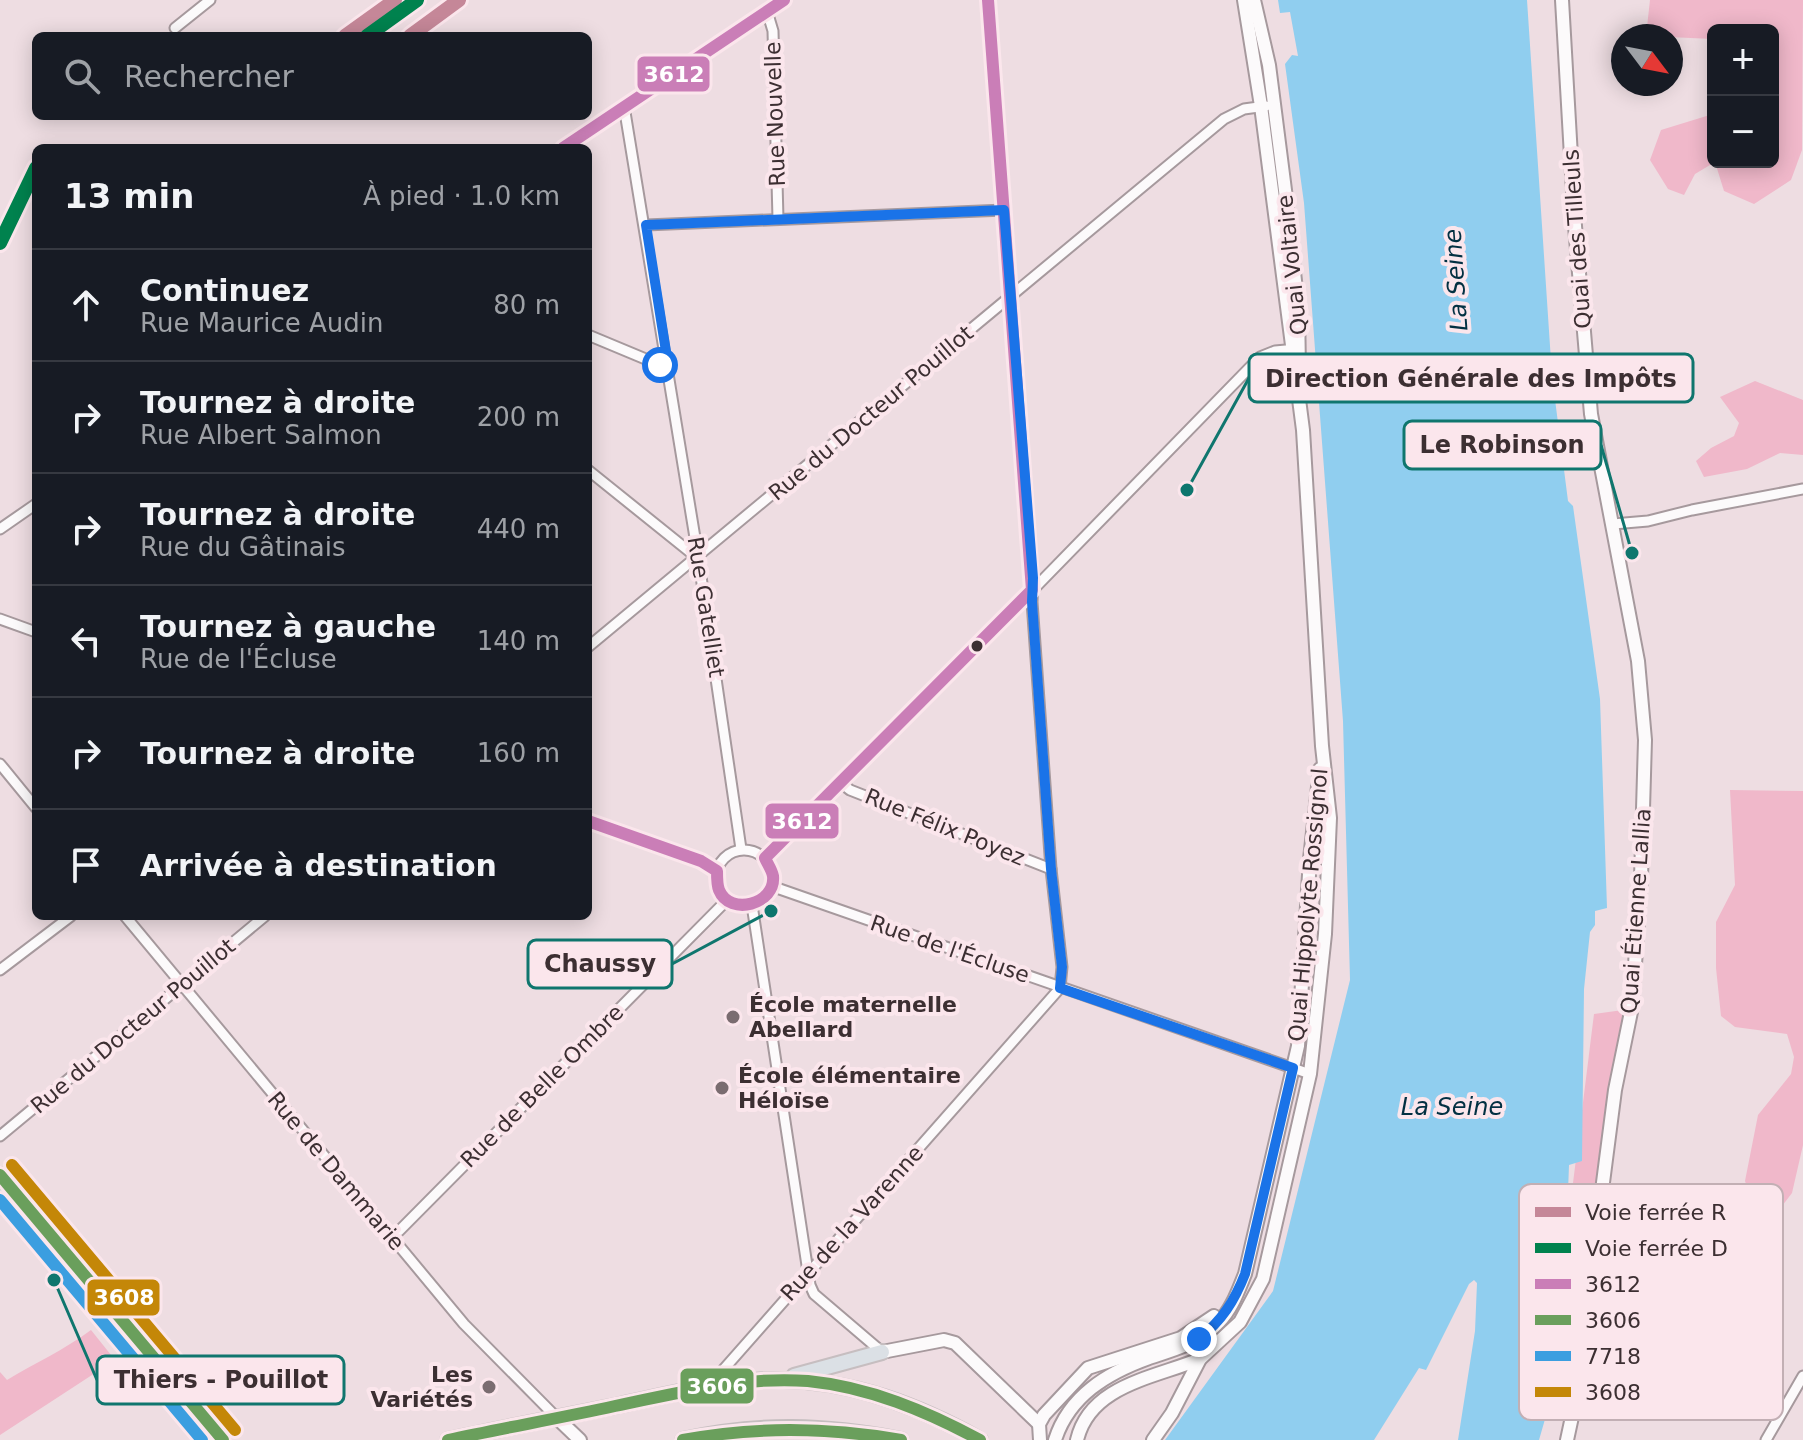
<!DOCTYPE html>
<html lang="fr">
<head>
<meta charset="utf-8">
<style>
	body { margin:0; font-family:"DejaVu Sans",sans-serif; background:#20242c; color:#f1f3f6 }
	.controls { position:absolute; right:24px; top:24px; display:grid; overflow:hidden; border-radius:12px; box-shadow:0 4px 20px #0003 }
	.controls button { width:72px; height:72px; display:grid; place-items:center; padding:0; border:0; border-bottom:2px solid #363941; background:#171b24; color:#f1f3f6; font:40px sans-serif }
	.compass { position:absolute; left:1611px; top:24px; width:72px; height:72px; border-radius:50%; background:#171b24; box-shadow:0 4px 20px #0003; rotate:122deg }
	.stop { position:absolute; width:24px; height:24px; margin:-18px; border:6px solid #1a73e8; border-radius:50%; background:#fff }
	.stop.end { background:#1a73e8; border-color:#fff; box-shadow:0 2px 8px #0008 }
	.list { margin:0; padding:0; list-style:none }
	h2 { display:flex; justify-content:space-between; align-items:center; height:104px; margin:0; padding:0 32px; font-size:34px }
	h2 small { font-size:26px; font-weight:400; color:#9ea1a6 }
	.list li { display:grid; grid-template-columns:52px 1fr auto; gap:24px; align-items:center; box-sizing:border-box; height:112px; padding:0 32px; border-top:2px solid #363941 }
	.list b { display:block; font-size:30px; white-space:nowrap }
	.list p { margin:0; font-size:26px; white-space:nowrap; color:#9ea1a6 }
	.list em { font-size:26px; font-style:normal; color:#9ea1a6 }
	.icon { flex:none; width:44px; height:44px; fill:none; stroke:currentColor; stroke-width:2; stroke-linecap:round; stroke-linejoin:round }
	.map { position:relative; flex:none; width:1803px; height:1440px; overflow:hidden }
	.search { position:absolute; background:#171b24; box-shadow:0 4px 20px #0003; left:32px; top:32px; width:560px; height:88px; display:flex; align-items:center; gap:20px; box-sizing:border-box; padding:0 28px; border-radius:12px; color:#9ea1a6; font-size:30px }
	.panel { position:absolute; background:#171b24; box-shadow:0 4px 20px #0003; left:32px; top:144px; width:560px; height:776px; border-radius:12px }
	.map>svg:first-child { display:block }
</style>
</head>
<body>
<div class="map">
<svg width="1803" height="1440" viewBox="0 0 1803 1440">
	<rect width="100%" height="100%" fill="#eedde2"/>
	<g fill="#f0b8ca">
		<path d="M1650 0H1803L1802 150 1791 180 1754 204 1724 191 1715 162 1695 174 1684 195 1668 189 1650 160 1661 130 1713 114V162H1773V80L1778 42 1773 41V30H1713V39L1646 36Z"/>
		<path d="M1755 381 1803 400V455L1780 453 1747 469 1704 477 1696 461 1711 448 1734 436 1739 423 1720 397Z"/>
		<path d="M1730 790 1803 791V1145L1792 1193 1779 1210 1753 1204 1745 1181 1758 1115 1791 1074 1794 1057 1787 1034 1735 1027 1721 1016 1716 968V922L1735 885Z"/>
		<path d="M1623 1010 1596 1204 1573 1183 1594 1014Z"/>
		<path d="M91 1330 115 1360 0 1435V1372L7 1380C35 1363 64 1350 91 1330Z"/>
	</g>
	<path fill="#90ceef" d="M1278 0H1527L1552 376 1568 501 1573 506 1600 699 1607 908 1595 911V925L1590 932 1584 989 1582 1161 1569 1165 1566 1246 1571 1288 1552 1395 1539 1440H1458L1475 1331 1477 1283 1474 1280 1469 1284 1426 1370 1419 1368 1374 1440H1165L1273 1291 1350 980 1343 721 1304 203 1285 64 1292 55 1298 56 1290 12 1280 13Z"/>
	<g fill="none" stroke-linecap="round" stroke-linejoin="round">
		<defs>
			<g id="minor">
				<path d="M988 0 1010 316 1033 578 1032 602 1051 869 1062 967 1060 988"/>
				<path d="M767 11 773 31 778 219"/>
				<path d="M175 28 210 0"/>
				<path d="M624 106 698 556 741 849"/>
				<path d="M563 148 784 0"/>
				<path d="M646 225 1004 210"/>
				<path d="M588 335 660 365 668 364"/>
				<path d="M588 470 690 552 698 556"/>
				<path d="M1613 524 1648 521 1692 510 1803 489"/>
				<path d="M0 529 36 504"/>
				<path d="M0 619 36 632"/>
				<path d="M588 647 1224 119 1244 109 1266 106"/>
				<path d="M0 764 36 808"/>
				<path d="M841 783 850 790 1051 869"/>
				<path d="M588 821 701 861 717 871"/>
				<circle cx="744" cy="878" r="28"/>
				<path d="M765 858 1023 600 1260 357 1275 351 1297 349"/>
				<path d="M771 886 1310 1074"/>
				<path d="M752 905 810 1285 814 1294 882 1352"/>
				<path d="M125 916 464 1324 557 1418"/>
				<path d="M0 970 71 916"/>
				<path d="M0 1136 265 916"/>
				<path d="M391 1236 399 1231 727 900"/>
				<path d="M708 1387 1060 988"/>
				<path d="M1766 1440 1803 1376"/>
			</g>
			<g id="tertiary">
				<path d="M1254 0 1269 65 1285 190 1298 308 1299 369"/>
				<path d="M1562 0 1575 226 1591 414 1638 661 1645 740 1641 878 1632 1007 1615 1090 1598 1221V1296L1567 1440"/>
				<path d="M882 1352 944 1340 955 1343 1039 1424"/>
				<path d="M557 1418 580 1440"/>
				<path d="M1040 1440 1039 1424 1044 1415 1088 1368 1181 1338 1214 1316"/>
				<path d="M1055 1440C1069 1396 1107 1373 1149 1358 1174 1350 1200 1343 1219 1322 1232 1309 1238 1291 1245 1274L1298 1046 1310 859 1320 769"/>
				<path d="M1077 1440C1090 1385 1154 1378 1200 1359"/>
				<path d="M1153 1440 1172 1413 1200 1359 1240 1322 1263 1279 1310 1074 1325 934 1330 818 1322 746 1303 430 1261 106 1244 0"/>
			</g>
			<g id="primary">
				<path d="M0 1175 223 1440"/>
				<path d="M0 1197 206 1440"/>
				<path d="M794 1376 882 1352"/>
				<path d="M448 1440C504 1428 560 1417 615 1406 671 1394 727 1379 784 1380 854 1381 919 1406 980 1440"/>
				<path d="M683 1440C759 1423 825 1425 901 1440"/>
			</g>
		</defs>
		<use href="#minor" stroke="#a6999d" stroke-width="13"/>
		<use href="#tertiary" stroke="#a6999d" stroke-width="16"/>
		<use href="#primary" stroke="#c6bec0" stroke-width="18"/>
		<use href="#minor" stroke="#fcfafb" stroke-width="9"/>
		<use href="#tertiary" stroke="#fcfafb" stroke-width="12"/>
		<use href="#primary" stroke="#dbe0e5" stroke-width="14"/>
		<defs>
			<g id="bus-1">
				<path d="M563 148 784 0"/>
				<path d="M588 821 701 861 717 871C717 877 717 885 719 890 730 917 776 904 773 876 772 870 767 863 765 858L1032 590 988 0"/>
			</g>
			<g id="bus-2">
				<path d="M0 1175 223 1440"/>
				<path d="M448 1440C504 1428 560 1418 615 1406 679 1393 742 1376 808 1381 869 1387 926 1411 980 1440"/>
				<path d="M683 1440C757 1426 827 1427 901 1440"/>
			</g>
			<path id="bus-3" d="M0 1200 202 1440"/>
			<path id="bus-4" d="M12 1165 235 1430"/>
		</defs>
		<use href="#bus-1" stroke="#fbe6ec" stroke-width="18"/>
		<use href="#bus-2" stroke="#fbe6ec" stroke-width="18"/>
		<use href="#bus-3" stroke="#fbe6ec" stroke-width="18"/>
		<use href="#bus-4" stroke="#fbe6ec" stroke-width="18"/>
		<use href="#bus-1" stroke="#ca7eb7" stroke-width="12"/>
		<use href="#bus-2" stroke="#6a9f5c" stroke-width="12"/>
		<use href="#bus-3" stroke="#3b9ee0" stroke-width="12"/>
		<use href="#bus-4" stroke="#c48708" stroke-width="12"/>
		<defs>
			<g id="rail-1">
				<path d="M345 36 395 0"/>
				<path d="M410 36 459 0"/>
			</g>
			<g id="rail-2">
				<path d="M367 36 417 0"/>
				<path d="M0 243 36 168"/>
			</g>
		</defs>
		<use href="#rail-1" stroke="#fbe6ec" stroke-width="20"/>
		<use href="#rail-2" stroke="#fbe6ec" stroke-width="20"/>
		<use href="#rail-1" stroke="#c58798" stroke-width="14"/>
		<use href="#rail-2" stroke="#00824e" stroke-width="14"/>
	</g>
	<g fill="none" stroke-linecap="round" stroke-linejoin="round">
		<path stroke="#1a73e8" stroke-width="10" d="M660 365 668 364 646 225 1004 210 1033 578 1032 602 1051 869 1062 967 1060 988 1293 1068 1245 1274C1234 1302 1222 1320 1199 1339"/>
	</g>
	<circle fill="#3c2f32" stroke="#fbe6ec" stroke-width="3" cx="977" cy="646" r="7"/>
	<g fill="#7a6c70" stroke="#fbe6ec" stroke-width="3">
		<circle cx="733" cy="1017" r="8"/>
		<circle cx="722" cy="1088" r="8"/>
		<circle cx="489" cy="1387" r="8"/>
	</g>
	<g text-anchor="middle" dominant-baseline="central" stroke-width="8" stroke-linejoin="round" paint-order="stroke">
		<g font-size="22" fill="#3c2f32" stroke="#fbe6ec">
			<text transform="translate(775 114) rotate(-92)">Rue Nouvelle</text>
			<text transform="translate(1577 239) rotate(-94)">Quai des Tilleuls</text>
			<text transform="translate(1292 265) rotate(-96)">Quai Voltaire</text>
			<text transform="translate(871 413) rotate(-40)">Rue du Docteur Pouillot</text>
			<text transform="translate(706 607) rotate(81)">Rue Gatelliet</text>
			<text transform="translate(945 827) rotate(22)">Rue Félix Poyez</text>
			<text transform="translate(1308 905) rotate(-85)">Quai Hippolyte Rossignol</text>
			<text transform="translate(1636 911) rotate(-86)">Quai Étienne Lallia</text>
			<text transform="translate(950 949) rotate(19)">Rue de l'Écluse</text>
			<text transform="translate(133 1026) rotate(-40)">Rue du Docteur Pouillot</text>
			<text transform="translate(542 1086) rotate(-45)">Rue de Belle Ombre</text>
			<text transform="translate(336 1171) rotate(50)">Rue de Dammarie</text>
			<text transform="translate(852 1223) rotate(-48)">Rue de la Varenne</text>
		</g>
		<g font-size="22" font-weight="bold" fill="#3c2f32" stroke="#fbe6ec" text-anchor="start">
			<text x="749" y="1004">École maternelle<tspan x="749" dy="25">Abellard</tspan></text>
			<text x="738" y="1075">École élémentaire<tspan x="738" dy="25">Héloïse</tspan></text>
			<text x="473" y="1374" text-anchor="end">Les<tspan x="473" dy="25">Variétés</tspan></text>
		</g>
		<g font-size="24" font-style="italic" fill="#023042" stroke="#fbe6ec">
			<text transform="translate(1456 280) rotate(-94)">La Seine</text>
			<text x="1452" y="1107">La Seine</text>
		</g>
	</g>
	<rect x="1519" y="1184" width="264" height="236" rx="12" fill="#fbe6ec" stroke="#c2afb4" stroke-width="2"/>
	<rect x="1535" y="1207" width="36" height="10" fill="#c58798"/>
	<rect x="1535" y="1243" width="36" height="10" fill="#00824e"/>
	<rect x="1535" y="1279" width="36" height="10" fill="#ca7eb7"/>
	<rect x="1535" y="1315" width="36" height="10" fill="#6a9f5c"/>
	<rect x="1535" y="1351" width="36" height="10" fill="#3b9ee0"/>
	<rect x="1535" y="1387" width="36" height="10" fill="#c48708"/>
	<g font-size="22" fill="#3c2f32">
		<text x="1585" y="1220">Voie ferrée R</text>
		<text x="1585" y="1256">Voie ferrée D</text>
		<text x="1585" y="1292">3612</text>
		<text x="1585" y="1328">3606</text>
		<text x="1585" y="1364">7718</text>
		<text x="1585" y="1400">3608</text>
	</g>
	<path fill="none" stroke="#0f766e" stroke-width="3" d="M1187 490L1249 378M1632 553L1601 445M771 911L672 964M54 1280L97 1380"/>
	<g fill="#0f766e" stroke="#fbe6ec" stroke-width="3">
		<circle cx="1187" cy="490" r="8"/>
		<circle cx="1632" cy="553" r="8"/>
		<circle cx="771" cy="911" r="8"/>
		<circle cx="54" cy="1280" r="8"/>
	</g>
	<g fill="#fbe6ec" stroke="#0f766e" stroke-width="3">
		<rect x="1249" y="354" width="444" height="48" rx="8"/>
		<rect x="1404" y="421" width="197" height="48" rx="8"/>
		<rect x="528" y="940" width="144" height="48" rx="8"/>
		<rect x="97" y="1356" width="247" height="48" rx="8"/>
	</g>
	<g font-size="24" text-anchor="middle" font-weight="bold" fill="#3c2f32">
		<text x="1471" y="387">Direction Générale des Impôts</text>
		<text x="1502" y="453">Le Robinson</text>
		<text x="600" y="972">Chaussy</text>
		<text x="221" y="1388">Thiers - Pouillot</text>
	</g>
	<g stroke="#fbe6ec" stroke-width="3">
		<rect x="636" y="55" width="75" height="38" rx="8" fill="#ca7eb7"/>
		<rect x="764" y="802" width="76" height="38" rx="8" fill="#ca7eb7"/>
		<rect x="86" y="1278" width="75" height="39" rx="8" fill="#c48708"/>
		<rect x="679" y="1367" width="76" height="38" rx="8" fill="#6a9f5c"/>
	</g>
	<g font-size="22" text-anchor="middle" font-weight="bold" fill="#fff">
		<text x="674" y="82">3612</text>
		<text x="802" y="829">3612</text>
		<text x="124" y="1305">3608</text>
		<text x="717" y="1394">3606</text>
	</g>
</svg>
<div class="controls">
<button>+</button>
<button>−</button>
</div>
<svg class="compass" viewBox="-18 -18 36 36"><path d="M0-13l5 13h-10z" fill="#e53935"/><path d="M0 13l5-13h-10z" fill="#9ea1a6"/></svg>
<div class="stop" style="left:660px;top:365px"></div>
<div class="stop end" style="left:1199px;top:1339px"></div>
<div class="search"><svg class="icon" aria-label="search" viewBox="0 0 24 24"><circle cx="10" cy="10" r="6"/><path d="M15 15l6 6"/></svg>Rechercher</div>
<section class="panel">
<h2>13 min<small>À pied · 1.0 km</small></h2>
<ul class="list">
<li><svg class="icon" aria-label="ahead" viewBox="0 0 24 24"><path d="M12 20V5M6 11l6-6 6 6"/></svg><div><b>Continuez</b><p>Rue Maurice Audin</p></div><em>80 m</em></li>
<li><svg class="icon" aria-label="right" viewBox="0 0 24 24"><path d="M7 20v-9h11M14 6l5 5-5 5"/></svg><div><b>Tournez à droite</b><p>Rue Albert Salmon</p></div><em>200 m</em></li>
<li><svg class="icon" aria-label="right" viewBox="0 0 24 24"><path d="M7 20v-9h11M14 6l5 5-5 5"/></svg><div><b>Tournez à droite</b><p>Rue du Gâtinais</p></div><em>440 m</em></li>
<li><svg class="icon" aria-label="left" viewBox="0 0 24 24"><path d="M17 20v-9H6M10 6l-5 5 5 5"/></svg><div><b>Tournez à gauche</b><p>Rue de l'Écluse</p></div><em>140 m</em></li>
<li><svg class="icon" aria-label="right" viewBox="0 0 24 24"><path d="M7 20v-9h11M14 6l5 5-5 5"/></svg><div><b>Tournez à droite</b></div><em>160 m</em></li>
<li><svg class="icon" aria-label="arrive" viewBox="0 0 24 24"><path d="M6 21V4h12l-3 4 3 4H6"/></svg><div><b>Arrivée à destination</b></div></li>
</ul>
</section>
</div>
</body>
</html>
